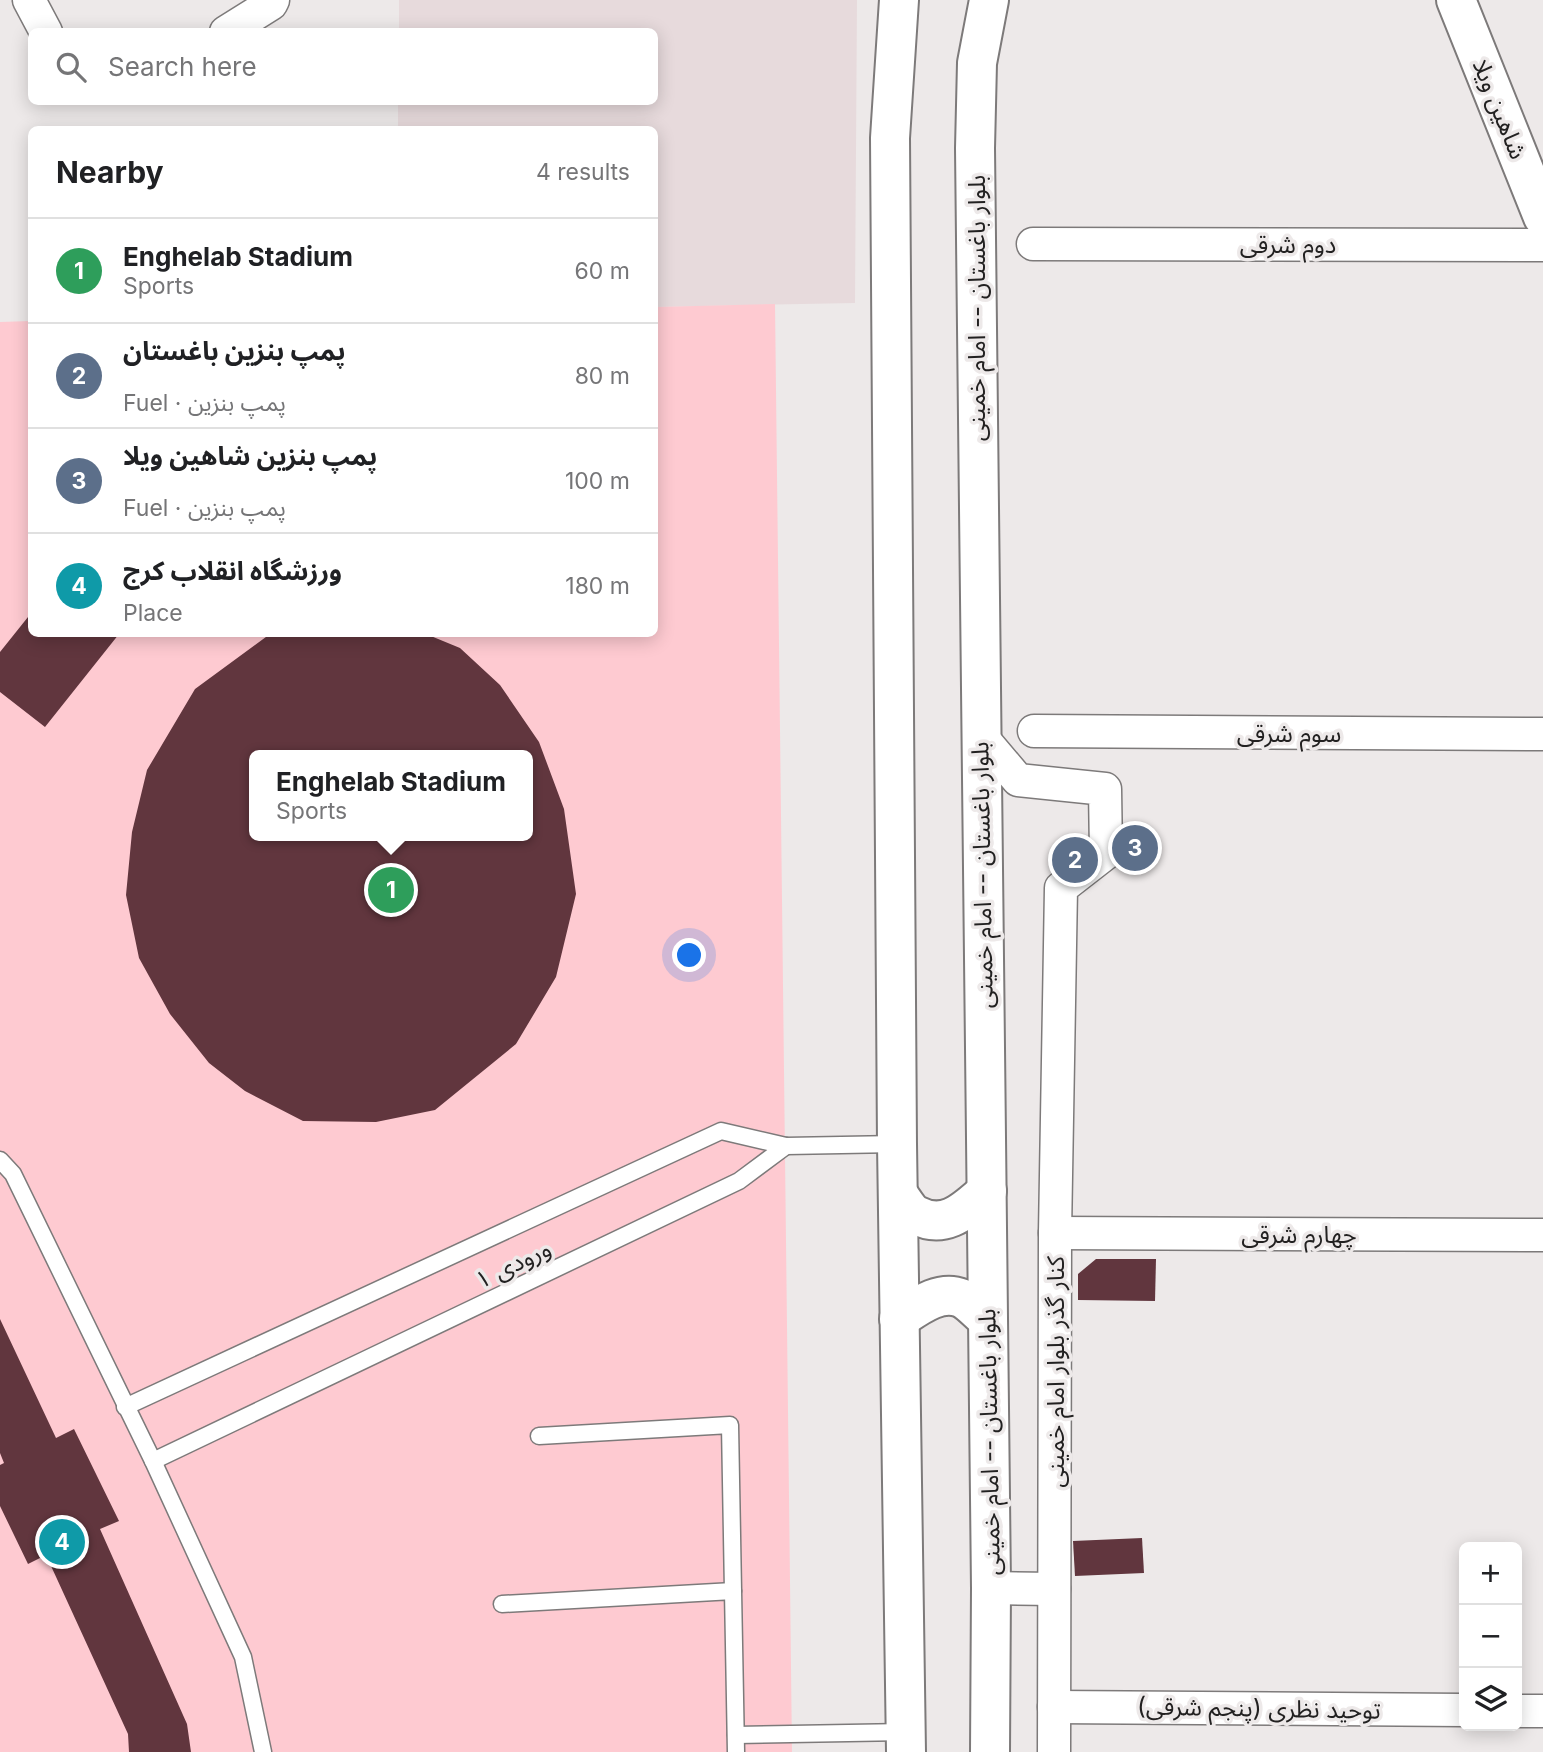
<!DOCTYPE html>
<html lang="en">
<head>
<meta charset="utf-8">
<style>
	body { margin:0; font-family:Inter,"Noto Sans Arabic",sans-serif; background:#f2f2f2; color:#202124 }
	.controls { position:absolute; right:21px; bottom:21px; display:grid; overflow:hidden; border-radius:10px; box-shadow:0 4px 18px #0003 }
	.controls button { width:63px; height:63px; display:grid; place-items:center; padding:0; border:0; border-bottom:2px solid #e0e0e0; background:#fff; color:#202124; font:35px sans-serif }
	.you { position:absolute; left:690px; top:956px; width:24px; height:24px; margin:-18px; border:5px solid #fff; border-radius:50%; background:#1a73e8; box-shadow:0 0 0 10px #1a73e833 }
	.badge { display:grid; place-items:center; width:46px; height:46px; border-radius:50%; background:#b45309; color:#fff; font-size:23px; font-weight:700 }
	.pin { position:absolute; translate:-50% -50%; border:4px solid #fff; box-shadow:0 2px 7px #0006 }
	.popup { position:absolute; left:249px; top:750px; width:284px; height:91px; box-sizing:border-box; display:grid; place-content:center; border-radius:10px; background:#fff; filter:drop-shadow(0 2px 5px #0005); font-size:23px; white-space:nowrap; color:#757577 }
	.popup b { font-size:26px; color:#202124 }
	.popup::after { content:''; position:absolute; left:50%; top:100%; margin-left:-14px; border:14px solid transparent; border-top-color:#fff }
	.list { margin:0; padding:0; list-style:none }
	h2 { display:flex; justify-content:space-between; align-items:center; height:91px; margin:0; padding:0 28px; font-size:30px }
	h2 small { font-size:23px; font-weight:400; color:#757577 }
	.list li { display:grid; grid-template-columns:46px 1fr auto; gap:21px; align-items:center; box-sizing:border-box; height:105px; padding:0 28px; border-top:2px solid #e0e0e0 }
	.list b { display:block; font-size:26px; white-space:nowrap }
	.list p { margin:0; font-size:23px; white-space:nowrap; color:#757577 }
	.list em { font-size:23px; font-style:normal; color:#757577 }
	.icon { flex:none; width:38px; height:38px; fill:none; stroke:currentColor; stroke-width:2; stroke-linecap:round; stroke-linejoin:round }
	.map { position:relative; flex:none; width:1543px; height:1752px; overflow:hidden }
	.search { position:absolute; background:#fff; box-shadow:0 4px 18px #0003; left:28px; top:28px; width:630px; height:77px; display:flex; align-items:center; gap:18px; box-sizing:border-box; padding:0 24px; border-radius:10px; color:#757577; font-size:26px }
	.panel { position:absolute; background:#fff; box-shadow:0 4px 18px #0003; left:28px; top:126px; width:630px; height:511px; border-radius:10px }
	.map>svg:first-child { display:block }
</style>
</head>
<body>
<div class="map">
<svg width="1543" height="1752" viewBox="0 0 1543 1752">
	<rect width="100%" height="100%" fill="#ede9e9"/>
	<path fill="#e7dadc" d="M399 0H857L855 303 655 307 654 130H398V102H654V32L399 31Z"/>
	<path fill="#fecad1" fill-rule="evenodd" d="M775 304 792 1752H0V322L31 321 32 634H654L655 307ZM254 755H528V836H254Z"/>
	<g fill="#61363e" fill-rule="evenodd">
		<path d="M32 612V634H119L45 727 0 692V652Z"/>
		<path d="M270 634H426L460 648 500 685 539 742 564 809 576 894 556 977 516 1044 435 1110 376 1122 303 1121 245 1091 209 1063 170 1014 139 958 126 895 132 832 147 770 195 689ZM254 755H528V836H254Z"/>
		<path d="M1096 1259H1156L1155 1301 1078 1300V1274Z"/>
		<path d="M0 1319 56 1438 74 1429 119 1521 100 1529 187 1724 191 1752H129L128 1734 46 1555 28 1564 0 1506V1465L4 1463 0 1453Z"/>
		<path d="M1142 1538 1144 1573 1075 1576 1073 1541Z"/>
	</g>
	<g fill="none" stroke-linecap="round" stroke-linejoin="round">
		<defs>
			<g id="lane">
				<path d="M0 1160 13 1174 153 1461 243 1657 263 1752"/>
				<path d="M125 1407 721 1131 786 1146 897 1144"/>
				<path d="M539 1436 730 1425 733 1591"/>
				<path d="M153 1461 739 1181 786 1146"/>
				<path d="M502 1604 733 1591 736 1752"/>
				<path d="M736 1735 906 1732"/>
			</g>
			<g id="street">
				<path d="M29 0 46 32"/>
				<path d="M226 32 271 4 273 0"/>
				<path d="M1033 244 1543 245"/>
				<path d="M1034 731 1543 734"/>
				<path d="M980 735 1018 780 1105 789 1106 853 1061 888 1055 1233 1054 1752"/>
				<path d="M1055 1233 1543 1235"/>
				<path d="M991 1588 1054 1589"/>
				<path d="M1054 1707 1464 1710"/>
				<path d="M1517 1711H1543"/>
			</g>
			<path id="secondary" d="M1456 0 1543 217"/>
			<g id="primary">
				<path d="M899 0 890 138 897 1144 906 1752"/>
				<path d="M989 0 977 63 975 148 991 1588 990 1752"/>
				<path d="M898 1194C903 1200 909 1212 916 1215 946 1231 966 1209 987 1191"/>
				<path d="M899 1319C916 1308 939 1289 961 1298 970 1302 979 1313 987 1319"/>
			</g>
		</defs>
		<use href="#lane" stroke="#7d7a7a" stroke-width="19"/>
		<use href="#street" stroke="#7d7a7a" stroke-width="35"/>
		<use href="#secondary" stroke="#7d7a7a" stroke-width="42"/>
		<use href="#primary" stroke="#7d7a7a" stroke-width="42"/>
		<use href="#lane" stroke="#fff" stroke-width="16"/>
		<use href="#street" stroke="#fff" stroke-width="32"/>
		<use href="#secondary" stroke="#fff" stroke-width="38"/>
		<use href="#primary" stroke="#fff" stroke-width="38"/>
	</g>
	<g text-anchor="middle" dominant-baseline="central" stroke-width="7" stroke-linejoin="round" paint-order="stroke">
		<g font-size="24" fill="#222121" stroke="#ede9e9">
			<text transform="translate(1500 109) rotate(68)">شاهین ویلا</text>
			<text x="1288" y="244">دوم شرقی</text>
			<text transform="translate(976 308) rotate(-90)">بلوار باغستان -- امام خمینی</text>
			<text x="1289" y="733">سوم شرقی</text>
			<text transform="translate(982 875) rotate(-91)">بلوار باغستان -- امام خمینی</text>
			<text x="1299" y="1234">چهارم شرقی</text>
			<text transform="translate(513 1264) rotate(-26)">ورودی ۱</text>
			<text transform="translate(1055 1372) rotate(-90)">کنار گذر بلوار امام خمینی</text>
			<text transform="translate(989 1442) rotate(-91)">بلوار باغستان -- امام خمینی</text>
			<text transform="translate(1259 1708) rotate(1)">توحید نظری (پنجم شرقی)</text>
		</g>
	</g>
</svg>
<div class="controls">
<button>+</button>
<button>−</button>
<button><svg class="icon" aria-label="layers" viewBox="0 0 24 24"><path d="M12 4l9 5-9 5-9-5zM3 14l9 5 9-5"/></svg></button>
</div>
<div class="you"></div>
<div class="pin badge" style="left:391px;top:890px;background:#2e9e5b">1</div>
<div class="popup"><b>Enghelab Stadium</b>Sports</div>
<div class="pin badge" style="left:1075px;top:860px;background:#5c6f8a">2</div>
<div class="pin badge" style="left:1135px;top:848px;background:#5c6f8a">3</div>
<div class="pin badge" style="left:62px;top:1542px;background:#0f9aa8">4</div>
<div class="search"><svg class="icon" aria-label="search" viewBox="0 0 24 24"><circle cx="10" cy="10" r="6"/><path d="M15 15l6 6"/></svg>Search here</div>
<section class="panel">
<h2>Nearby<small>4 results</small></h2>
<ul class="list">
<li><span class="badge" style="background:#2e9e5b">1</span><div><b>Enghelab Stadium</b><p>Sports</p></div><em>60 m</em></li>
<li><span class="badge" style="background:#5c6f8a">2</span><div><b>پمپ بنزین باغستان</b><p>Fuel · پمپ بنزین</p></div><em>80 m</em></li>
<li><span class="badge" style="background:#5c6f8a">3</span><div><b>پمپ بنزین شاهین ویلا</b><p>Fuel · پمپ بنزین</p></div><em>100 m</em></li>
<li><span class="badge" style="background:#0f9aa8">4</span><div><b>ورزشگاه انقلاب کرج</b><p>Place</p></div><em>180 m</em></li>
</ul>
</section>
</div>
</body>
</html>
